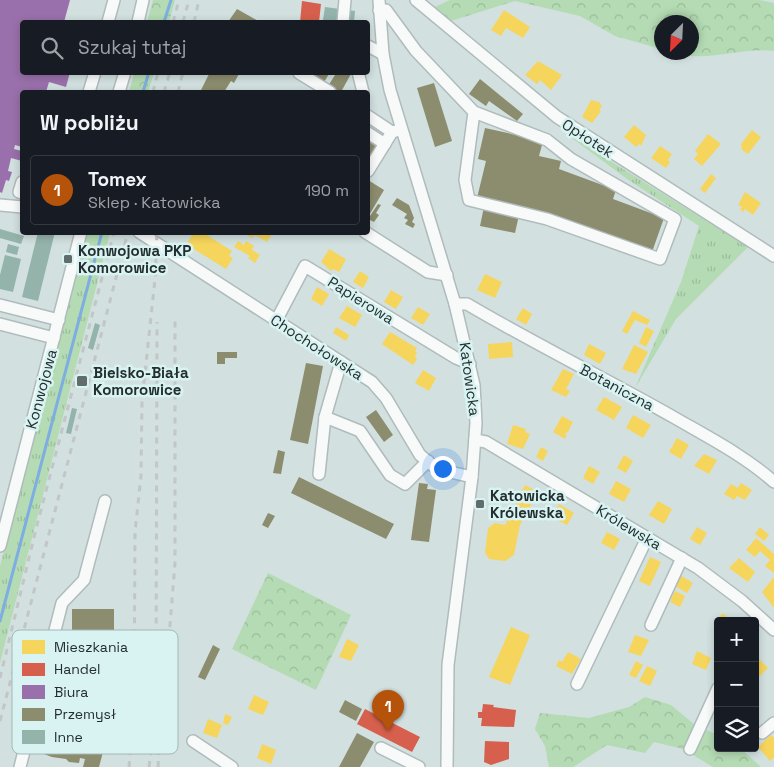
<!DOCTYPE html>
<html lang="pl">
<head>
<meta charset="utf-8">
<style>
	body { margin:0; font-family:"Space Grotesk",sans-serif; background:#242831; color:#f1f3f6 }
	.controls { position:absolute; right:15px; bottom:15px; display:grid; overflow:hidden; border-radius:5px; box-shadow:0 2px 8px #0003 }
	.controls button { width:45px; height:45px; display:grid; place-items:center; padding:0; border:0; border-bottom:1px solid #363941; background:#171b24; color:#f1f3f6; font:25px sans-serif }
	.compass { position:absolute; left:654px; top:15px; width:45px; height:45px; border-radius:50%; background:#171b24; box-shadow:0 2px 8px #0003; rotate:204deg }
	.you { position:absolute; left:442px; top:468px; width:18px; height:18px; margin:-12px; border:4px solid #fff; border-radius:50%; background:#1a73e8; box-shadow:0 0 0 8px #1a73e833 }
	.badge { display:grid; place-items:center; width:32px; height:32px; border-radius:50%; background:#b45309; color:#fff; font-size:16px; font-weight:700 }
	.pin { position:absolute; translate:-50% -41px; filter:drop-shadow(0 1px 2px #0008) }
	.pin::after { content:''; position:absolute; top:26px; width:18px; height:15px; background:inherit; clip-path:polygon(0 0,100% 0,50% 100%) }
	.list { margin:0; padding:0; list-style:none }
	h2 { display:flex; justify-content:space-between; align-items:center; height:65px; margin:0; padding:0 20px; font-size:21px }
	h2 small { font-size:16px; font-weight:400; color:#9ea1a6 }
	.list li { display:grid; grid-template-columns:32px 1fr auto; gap:15px; align-items:center; box-sizing:border-box; height:70px; margin:0 10px 10px; padding:0 10px; border:1px solid #363941; border-radius:5px }
	.list b { display:block; font-size:19px; white-space:nowrap }
	.list p { margin:0; font-size:16px; white-space:nowrap; color:#9ea1a6 }
	.list em { font-size:16px; font-style:normal; color:#9ea1a6 }
	.icon { flex:none; width:28px; height:28px; fill:none; stroke:currentColor; stroke-width:2; stroke-linecap:round; stroke-linejoin:round }
	.map { position:relative; flex:none; width:774px; height:767px; overflow:hidden }
	.search { position:absolute; background:#171b24; box-shadow:0 2px 8px #0003; left:20px; top:20px; width:350px; height:55px; display:flex; align-items:center; gap:12px; box-sizing:border-box; padding:0 18px; border-radius:5px; color:#9ea1a6; font-size:19px }
	.panel { position:absolute; background:#171b24; box-shadow:0 2px 8px #0003; left:20px; top:90px; width:350px; height:145px; border-radius:5px }
	.map>svg:first-child { display:block }
</style>
</head>
<body>
<div class="map">
<svg width="774" height="767" viewBox="0 0 774 767">
	<defs>
		<pattern id="grass-tufts" width="24" height="20" patternUnits="userSpaceOnUse" patternTransform="scale(1.25)"><rect width="24" height="20" fill="#b4dbb3"/><path d="M3 7l-1-3M5 7V3M7 7l1-3M15 17l-1-3M17 17v-4M19 17l1-3" fill="none" stroke="#9bbc9a"/></pattern>
		<pattern id="forest-crowns" width="20" height="18" patternUnits="userSpaceOnUse" patternTransform="scale(1.25)"><rect width="20" height="18" fill="#b4dbb3"/><path d="M2 6a3 3 0 1 1 6 0M12 15a3 3 0 1 1 6 0" fill="none" stroke="#9bbc9a"/></pattern>
	</defs>
	<rect width="100%" height="100%" fill="#d2e0e0"/>
	<g fill="url(#grass-tufts)">
		<path d="M564 132 748 247 676 319 635 388 681 282 699 226 627 179Z"/>
		<path d="M87 233H110L0 663V566Z"/>
	</g>
	<g fill="url(#forest-crowns)">
		<path d="M153 0H175L169 22H147Z"/>
		<path d="M450 0H759L774 3V51C740 47 709 63 673 53L692 52V22H662L661 49 615 36 580 16 515 1 451 21 435 7Z"/>
		<path d="M134 73H154L148 92H129Z"/>
		<path d="M268 573 351 615 316 690 232 649Z"/>
		<path d="M645 697 671 705 695 725 718 735V748H740L761 767H713L683 749 654 742 645 753 607 745 573 767H549L545 746 535 729 540 713 589 718 629 707Z"/>
	</g>
	<g fill="#f6d55c">
		<path d="M504 10 530 27 523 38 506 28 501 36 491 30Z"/>
		<path d="M538 61 562 75 551 90 540 80 537 84 525 75Z"/>
		<path d="M591 100 599 102 602 106 599 110 601 111 592 123 582 117Z"/>
		<path d="M634 125 646 135 641 146 639 144 636 147 624 137Z"/>
		<path d="M752 130 761 137 748 154 742 150 741 144Z"/>
		<path d="M708 134 721 144 702 166 694 159 698 154 695 151Z"/>
		<path d="M660 146 672 154 668 160 670 162 666 168 651 158Z"/>
		<path d="M711 174 716 178 705 193 700 189Z"/>
		<path d="M745 192 761 203 753 215 745 209 743 212 740 209 742 207 738 205Z"/>
		<path d="M194 232H202L232 251 229 256 233 258 226 269 189 246 187 243Z"/>
		<path d="M242 232H271L272 234 267 242 255 235 252 238Z"/>
		<path d="M238 241 244 245 246 241 254 246 252 250 260 255 255 263 248 258 250 256 234 247Z"/>
		<path d="M329 249 346 259 339 272 333 269 331 271 321 262Z"/>
		<path d="M360 271 369 277 363 288 353 282Z"/>
		<path d="M485 274 502 282 495 298 477 290Z"/>
		<path d="M317 287 329 294 322 306 311 299Z"/>
		<path d="M391 290 403 297 396 309 384 302Z"/>
		<path d="M347 306 362 315 355 327 339 318Z"/>
		<path d="M418 307 430 314 423 325 411 318Z"/>
		<path d="M523 308 532 314 526 325 516 319Z"/>
		<path d="M633 311 650 320 647 325 635 320 627 334 622 331Z"/>
		<path d="M336 327 349 335 346 341 333 333Z"/>
		<path d="M646 327 654 331 646 347 639 343Z"/>
		<path d="M390 332 417 348 415 351 417 353 415 357 417 359 413 365 382 344Z"/>
		<path d="M512 342 513 357 489 359 488 344Z"/>
		<path d="M589 344 606 353 600 364 584 355Z"/>
		<path d="M634 345 648 352 636 374 622 369Z"/>
		<path d="M563 369 574 374 566 389 570 391 566 397 551 390Z"/>
		<path d="M423 370 436 378 429 391 415 383Z"/>
		<path d="M604 397 622 407 614 420 596 410Z"/>
		<path d="M633 415 651 425 643 438 626 428Z"/>
		<path d="M562 416 573 422 568 432 564 434 567 435 565 439 553 432Z"/>
		<path d="M513 425 526 429 525 432 530 434 523 449 507 444Z"/>
		<path d="M677 438 689 445 681 459 669 452Z"/>
		<path d="M541 447 548 451 543 461 536 457Z"/>
		<path d="M704 454 717 460 709 474 694 466Z"/>
		<path d="M624 455 633 461 626 473 617 468Z"/>
		<path d="M589 466 600 472 593 484 583 478Z"/>
		<path d="M616 481 631 489 624 502 609 494Z"/>
		<path d="M741 483 752 490 745 500 737 496 734 500 724 494 731 484 738 488Z"/>
		<path d="M525 485 538 492 520 525 514 555 505 561 489 559 485 553 488 528 495 523 505 525Z"/>
		<path d="M658 501 672 509 664 524 649 515Z"/>
		<path d="M559 504 574 513 567 525 552 517Z"/>
		<path d="M697 527 707 533 700 545 690 539Z"/>
		<path d="M760 527 769 535 764 541 755 534Z"/>
		<path d="M607 532 620 539 614 550 601 543Z"/>
		<path d="M756 538 774 554V573L765 566 770 560 760 551 755 557 746 550Z"/>
		<path d="M650 557 661 562 650 586 639 581Z"/>
		<path d="M739 558 755 572 748 582 729 568Z"/>
		<path d="M680 575 693 583 687 593 675 586Z"/>
		<path d="M774 577V608L762 592Z"/>
		<path d="M675 591 685 596 680 607 670 602Z"/>
		<path d="M723 613 731 621H718V626L714 622Z"/>
		<path d="M511 627 530 635 510 685 489 677Z"/>
		<path d="M635 635 649 640 641 656 628 652Z"/>
		<path d="M347 639 359 645 351 661 339 657Z"/>
		<path d="M697 651 711 658 706 670 692 664Z"/>
		<path d="M568 652 581 659 572 674 556 666 559 660 562 662Z"/>
		<path d="M755 655 768 668 758 678 755 675Z"/>
		<path d="M636 661 643 665 636 678 629 675Z"/>
		<path d="M647 666 657 671 650 686 639 681Z"/>
		<path d="M384 691 395 697 389 709 378 703Z"/>
		<path d="M254 695 269 702 263 715 248 709Z"/>
		<path d="M225 714 232 717 228 725 223 723Z"/>
		<path d="M208 719 222 725 217 738 203 733Z"/>
		<path d="M771 735 774 738V757L770 761 758 747Z"/>
		<path d="M262 744 276 750 271 764 257 758Z"/>
	</g>
	<g fill="#d6604d">
		<path d="M302 1 321 4 319 22H300Z"/>
		<path d="M483 704 494 705 493 707 516 710 514 727 481 726 482 718H478V712H482Z"/>
		<path d="M365 709 420 737 412 752 357 724Z"/>
		<path d="M485 741 509 742V759L491 765 484 762Z"/>
	</g>
	<path fill="#9970ab" d="M0 0H70L64 22H22V72H70L66 87 49 82 46 92H22V147L15 145 14 149 22 151V161L11 158 8 171 12 172 9 181 6 180 2 193 0 192Z"/>
	<g fill="#8c8c6e">
		<path d="M237 9 260 22H228Z"/>
		<path d="M210 72H240L234 83 231 81 224 92H200Z"/>
		<path d="M315 72H330L323 84 312 77Z"/>
		<path d="M337 72H352L341 92 328 86Z"/>
		<path d="M480 79 523 114 517 121 489 101 486 106 469 94Z"/>
		<path d="M434 83 452 141 435 147 417 88Z"/>
		<path d="M485 128 543 141 539 156 561 161 559 169 616 190 613 199 664 218 652 252 477 198 486 161 478 159Z"/>
		<path d="M368 138 379 146 368 165Z"/>
		<path d="M368 180 384 190 368 217Z"/>
		<path d="M397 198 409 205 414 218 412 222 415 224 413 228 405 224 408 220 404 218 407 214 392 205Z"/>
		<path d="M378 204 381 205 376 213 379 215 374 222 368 219Z"/>
		<path d="M484 207 519 215 515 233 480 226Z"/>
		<path d="M217 352H237V358H225V364H217Z"/>
		<path d="M306 363 323 366 308 444 290 440Z"/>
		<path d="M376 410 393 435 384 442 366 417Z"/>
		<path d="M278 450 285 452 281 474 273 473Z"/>
		<path d="M299 477 394 524 386 539 291 493Z"/>
		<path d="M419 483 428 484 427 489 436 490 429 542 411 540Z"/>
		<path d="M268 513 275 516 268 528 262 525Z"/>
		<path d="M72 609H114V711L99 767H83L85 759 80 758 79 763 69 762 66 759 52 757 33 750 47 694 56 696V666H72Z"/>
		<path d="M213 645 220 649 205 680 198 677Z"/>
		<path d="M345 700 362 709 356 721 339 712Z"/>
		<path d="M357 733 374 742 360 767H339Z"/>
	</g>
	<g fill="none" stroke-linecap="round" stroke-linejoin="round">
		<g stroke="#7eaee1" stroke-width="3">
			<path d="M164 22 171 0"/>
			<path d="M143 92 149 72"/>
			<path d="M0 621 102 232"/>
		</g>
	</g>
	<g fill="#93b3ab">
		<path d="M325 7 355 11 354 22 323 20Z"/>
		<path d="M0 229 24 236 21 244 0 238Z"/>
		<path d="M38 232H55L38 301 22 297Z"/>
		<path d="M8 244 19 247 17 255 6 252Z"/>
		<path d="M5 255 21 259 13 292 0 289V275Z"/>
		<path d="M95 323 100 325 93 350 88 348Z"/>
		<path d="M72 408 77 409 71 434 66 433Z"/>
	</g>
	<g fill="none" stroke-linecap="round" stroke-linejoin="round">
		<defs>
			<g id="minor">
				<path d="M379 0 383 54 390 90 455 304 474 385 476 423 472 477 448 665 447 767"/>
				<path d="M416 0 557 117 774 256"/>
				<path d="M379 10H386L416 51 474 112 547 140 571 159 675 219 660 259 547 219 469 200 465 180 474 112"/>
				<path d="M108 22 114 0"/>
				<path d="M138 22 143 0"/>
				<path d="M343 22 345 0"/>
				<path d="M368 46 383 54"/>
				<path d="M358 72 363 92"/>
				<path d="M299 73 330 92"/>
				<path d="M89 92 95 72"/>
				<path d="M119 92 125 72"/>
				<path d="M368 116 392 132 400 130"/>
				<path d="M368 133 385 144"/>
				<path d="M368 171 392 132"/>
				<path d="M22 182 19 192 22 193"/>
				<path d="M0 205 22 207"/>
				<path d="M139 232 372 382 386 398 420 455 437 469 472 477"/>
				<path d="M365 232 428 272 447 275"/>
				<path d="M455 304H467C535 344 606 379 675 418 708 437 745 456 774 482"/>
				<path d="M0 305 59 320"/>
				<path d="M276 321 305 266 456 358 470 364"/>
				<path d="M0 324 54 338"/>
				<path d="M341 362 325 417 360 431 390 475 405 484 428 461"/>
				<path d="M475 440 486 442 698 568 742 601 774 630"/>
				<path d="M319 474 325 417"/>
				<path d="M0 546 81 232"/>
				<path d="M651 625 682 558"/>
				<path d="M577 684 647 538"/>
				<path d="M762 733 774 723"/>
				<path d="M193 741 232 767"/>
				<path d="M381 748 419 767"/>
				<path d="M690 749 718 688"/>
				<path d="M20 767 62 603 84 580 105 501"/>
			</g>
		</defs>
		<use href="#minor" stroke="#b0bbbb" stroke-width="14"/>
		<use href="#minor" stroke="#f8fafa" stroke-width="11"/>
		<g stroke="#c2c6c6" stroke-width="3" stroke-dasharray="6 6" stroke-linecap="butt">
			<path d="M173 22 179 0"/>
			<path d="M183 22 189 0"/>
			<path d="M194 22 199 0"/>
			<path d="M153 92 158 72"/>
			<path d="M164 92 170 72"/>
			<path d="M178 92 183 72"/>
			<path d="M0 678 36 529 114 232"/>
			<path d="M165 687 175 563V316"/>
			<path d="M0 721 128 232"/>
			<path d="M129 767 134 709 135 532 141 476 142 401 155 279 157 232"/>
			<path d="M149 767 155 721 156 683 157 322"/>
			<path d="M158 767 163 680"/>
		</g>
	</g>
	<g fill="#616c6c" stroke="#d9f3f3" stroke-width="2">
		<rect x="63" y="254" width="10" height="10" rx="2.5"/>
		<rect x="76" y="375" width="12" height="12" rx="2.5"/>
		<rect x="475" y="499" width="10" height="10" rx="2.5"/>
	</g>
	<g text-anchor="middle" dominant-baseline="central" stroke-width="5" stroke-linejoin="round" paint-order="stroke">
		<g font-size="15" fill="#242e2e" stroke="#d9f3f3">
			<text transform="translate(588 138) rotate(33)">Opłotek</text>
			<text transform="translate(361 300) rotate(32)">Papierowa</text>
			<text transform="translate(317 347) rotate(33)">Chochołowska</text>
			<text transform="translate(470 379) rotate(82)">Katowicka</text>
			<text transform="translate(617 387) rotate(28)">Botaniczna</text>
			<text transform="translate(41 389) rotate(-75)">Konwojowa</text>
			<text transform="translate(629 527) rotate(31)">Królewska</text>
		</g>
		<g font-size="15" font-weight="bold" fill="#242e2e" stroke="#d9f3f3" text-anchor="start">
			<text x="78" y="250">Konwojowa PKP<tspan x="78" dy="17">Komorowice</tspan></text>
			<text x="93" y="372">Bielsko-Biała<tspan x="93" dy="17">Komorowice</tspan></text>
			<text x="490" y="495">Katowicka<tspan x="490" dy="17">Królewska</tspan></text>
		</g>
	</g>
	<rect x="12" y="630" width="166" height="124" rx="8" fill="#d9f3f3" stroke="#a3b8b8" stroke-width="1"/>
	<rect x="22" y="640" width="23" height="14" fill="#f6d55c"/>
	<rect x="22" y="663" width="23" height="13" fill="#d6604d"/>
	<rect x="22" y="685" width="23" height="14" fill="#9970ab"/>
	<rect x="22" y="708" width="23" height="13" fill="#8c8c6e"/>
	<rect x="22" y="730" width="23" height="14" fill="#93b3ab"/>
	<g font-size="14" fill="#242e2e">
		<text x="54" y="652">Mieszkania</text>
		<text x="54" y="674">Handel</text>
		<text x="54" y="697">Biura</text>
		<text x="54" y="719">Przemysł</text>
		<text x="54" y="742">Inne</text>
	</g>
</svg>
<div class="controls">
<button>+</button>
<button>−</button>
<button><svg class="icon" aria-label="layers" viewBox="0 0 24 24"><path d="M12 4l9 5-9 5-9-5zM3 14l9 5 9-5"/></svg></button>
</div>
<svg class="compass" viewBox="-18 -18 36 36"><path d="M0-13l5 13h-10z" fill="#e53935"/><path d="M0 13l5-13h-10z" fill="#9ea1a6"/></svg>
<div class="you"></div>
<div class="pin badge" style="left:388px;top:731px">1</div>
<div class="search"><svg class="icon" aria-label="search" viewBox="0 0 24 24"><circle cx="10" cy="10" r="6"/><path d="M15 15l6 6"/></svg>Szukaj tutaj</div>
<section class="panel">
<h2>W pobliżu<small></small></h2>
<ul class="list">
<li><span class="badge">1</span><div><b>Tomex</b><p>Sklep · Katowicka</p></div><em>190 m</em></li>
</ul>
</section>
</div>
</body>
</html>
